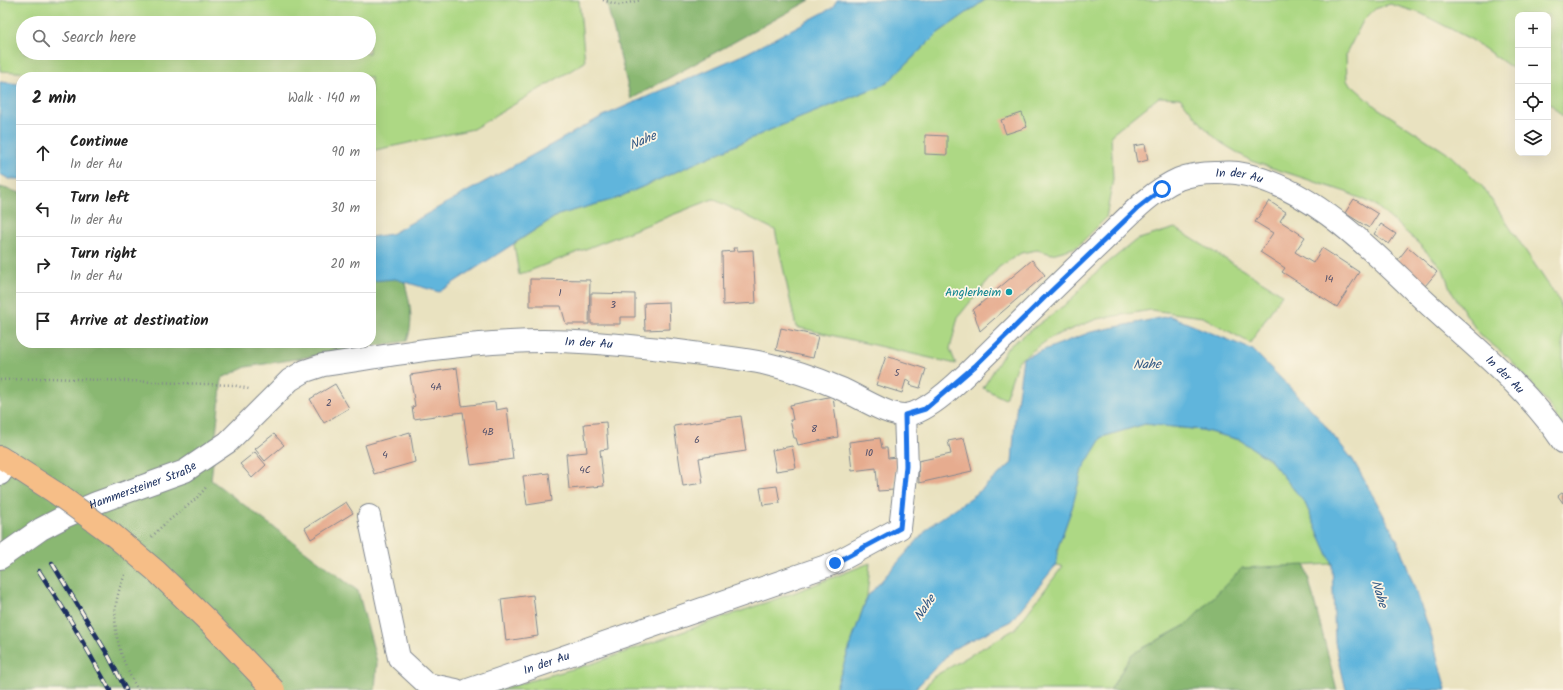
<!DOCTYPE html>
<html lang="en">
<head>
<meta charset="utf-8">
<style>
	body { margin:0; font-family:Kalam,sans-serif; background:#f6f6f6; color:#222 }
	.controls { position:absolute; right:12px; top:12px; display:grid; overflow:hidden; border-radius:8px; box-shadow:0 4px 16px #0002 }
	.controls button { width:36px; height:36px; display:grid; place-items:center; padding:0; border:0; border-bottom:1px solid #e0e0e0; background:#fff; color:#222; font:20px sans-serif }
	.stop { position:absolute; width:12px; height:12px; margin:-9px; border:3px solid #1a73e8; border-radius:50%; background:#fff }
	.stop.end { background:#1a73e8; border-color:#fff; box-shadow:0 1px 4px #0008 }
	.list { margin:0; padding:0; list-style:none }
	h2 { display:flex; justify-content:space-between; align-items:center; height:52px; margin:0; padding:0 16px; font-size:17px }
	h2 small { font-size:13px; font-weight:400; color:#767676 }
	.list li { display:grid; grid-template-columns:26px 1fr auto; gap:12px; align-items:center; box-sizing:border-box; height:56px; padding:0 16px; border-top:1px solid #e0e0e0 }
	.list b { display:block; font-size:15px; white-space:nowrap }
	.list p { margin:0; font-size:13px; white-space:nowrap; color:#767676 }
	.list em { font-size:13px; font-style:normal; color:#767676 }
	.icon { flex:none; width:22px; height:22px; fill:none; stroke:currentColor; stroke-width:2; stroke-linecap:round; stroke-linejoin:round }
	.map { position:relative; flex:none; width:1563px; height:690px; overflow:hidden }
	.search { position:absolute; background:#fff; box-shadow:0 4px 16px #0002; left:16px; top:16px; width:360px; height:44px; display:flex; align-items:center; gap:10px; box-sizing:border-box; padding:0 14px; border-radius:22px; color:#767676; font-size:15px }
	.panel { position:absolute; background:#fff; box-shadow:0 4px 16px #0002; left:16px; top:72px; width:360px; height:276px; border-radius:16px }
	.map>svg:first-child { display:block }
</style>
</head>
<body>
<div class="map">
<svg width="1563" height="690" viewBox="0 0 1563 690">
	<rect width="100%" height="100%" fill="#fcf5e5"/>
	<filter id="ink" filterUnits="userSpaceOnUse"><feTurbulence type="fractalNoise" baseFrequency=".025" numOctaves="2"/><feDisplacementMap in="SourceGraphic" scale="8" xChannelSelector="R" yChannelSelector="G"/><feConvolveMatrix kernelMatrix="1 2 1 2 8 2 1 2 1" color-interpolation-filters="sRGB"/></filter>
	<filter id="wash" filterUnits="userSpaceOnUse"><feTurbulence type="fractalNoise" baseFrequency=".012" numOctaves="4" result="noise"/><feDisplacementMap in="SourceGraphic" scale="16" xChannelSelector="R" yChannelSelector="G"/><feGaussianBlur stdDeviation="0.9" result="paint"/><feColorMatrix in="noise" values="0 0 0 0 0 0 0 0 0 0 0 0 0 0 0 0 0 1.4 0 .05"/><feComposite in="paint" operator="in"/></filter>
	<g filter="url(#wash)">
		<rect width="100%" height="100%" fill="#e9e2c0"/>
		<g fill="#add884" stroke="#648471" fill-rule="evenodd">
			<path d="M0 0H579L585 62 473 129 371 151V77H98L0 71ZM23 23H369V53H23Z"/>
			<path d="M985 0H1563V117L1548 101V15H1518V72L1472 40 1420 13 1390 4 1375 9 1363 21 1346 54 1347 81 1376 107 1450 155 1482 186 1560 302 1563 320V427L1546 401 1509 358 1479 334 1451 291 1443 269 1414 239 1375 205 1346 192 1251 161 1220 142 1206 129 1180 98 1159 97 1111 135 1113 179 1106 218 1077 247 1052 254 1037 250 1021 253 999 267 958 317 950 349 956 364 796 327 775 230 713 199 519 275 514 244 558 215 615 199 770 130 887 83 938 33Z"/>
			<path d="M1175 228 1282 294 1250 343 1203 317 1151 310 1097 319 1052 337 1018 361 1005 399 983 388 1008 347 1070 301 1094 274 1136 240Z"/>
			<path d="M1145 424 1202 430 1240 440 1270 460 1305 503 1332 564 1242 569 1186 625 1132 654 1110 690H923L933 677 1015 629 1063 566 1056 565 1058 547 1072 508 1082 469 1102 437Z"/>
			<path d="M870 563 867 597 835 690H497L594 663 793 593Z"/>
		</g>
		<g fill="#8ab872" stroke="#527468">
			<path d="M606 0H810L631 99Z"/>
			<path d="M0 187 21 193V343H371V274L403 276C409 299 415 318 407 341L246 367 222 378 211 480 358 591 377 662 375 690H0Z"/>
			<path d="M1305 565 1337 690H1110L1132 654 1186 625 1242 568Z"/>
		</g>
		<g fill="#60b5dc" stroke="#3e729d">
			<path d="M837 0H985L938 33 887 83 770 130 615 199 558 215 439 292 395 279 371 281V237L391 234 601 117 747 53 832 8Z"/>
			<path d="M0 82 21 84V179H9L0 174Z"/>
			<path d="M1170 316 1253 350 1314 412 1353 460 1397 539 1430 631 1446 690H1346L1335 642 1332 564 1305 503 1270 460 1240 440 1202 430 1145 424 1102 437 1082 470 1072 508 1058 547 1056 565 1011 621 953 649 914 690H835L867 597 931 525 975 495 1012 463 1015 419 1023 358 1091 332Z"/>
		</g>
		<g id="blocks">
			<g fill="#e6ac8f">
				<path d="M1022 113 1027 127 1006 134 1001 120Z"/>
				<path d="M925 135 947 136V155L925 154Z"/>
				<path d="M1145 144 1148 160 1137 163 1134 146Z"/>
				<path d="M1354 199 1378 214 1369 228 1345 213Z"/>
				<path d="M1269 201 1286 212 1280 221 1305 237 1295 252 1313 263 1322 248 1359 272 1337 307 1282 272 1285 268 1260 252 1273 233 1255 222Z"/>
				<path d="M1381 224 1396 234 1389 244 1374 234Z"/>
				<path d="M1408 247 1437 272 1425 286 1396 262Z"/>
				<path d="M733 248H737V251L753 250 756 303 723 305 722 252 734 251Z"/>
				<path d="M1032 260 1045 275 980 331 973 310Z"/>
				<path d="M530 279 590 280 589 324H566L561 306H530Z"/>
				<path d="M591 293 635 294V317H620V324H591Z"/>
				<path d="M669 302 670 329 645 330 644 303Z"/>
				<path d="M781 328 818 336 813 358 776 350Z"/>
				<path d="M886 356 926 369 920 388 910 385 911 382 906 380 902 393 876 385Z"/>
				<path d="M457 368 462 406 495 402 496 410 507 408 513 459 471 465 463 412 414 419 412 407 415 406 410 375Z"/>
				<path d="M335 384 349 408 324 423 310 399Z"/>
				<path d="M833 396 838 437 798 445 796 438H794L790 420H793L790 405Z"/>
				<path d="M741 416 746 451 699 458 703 483 683 486 674 426Z"/>
				<path d="M606 422 608 449 600 450 604 486 569 489 566 454 587 452 584 424Z"/>
				<path d="M410 432 415 462 374 474 365 445Z"/>
				<path d="M274 434 284 445 265 461 255 449Z"/>
				<path d="M880 438 882 448H887L888 458 897 457 894 490 878 491 876 468 852 471 849 442Z"/>
				<path d="M964 438 972 471 919 483 918 461 951 454 948 441Z"/>
				<path d="M792 446 796 468 776 471 772 450Z"/>
				<path d="M255 452 266 465 252 478 240 464Z"/>
				<path d="M549 473 552 501 527 505 523 476Z"/>
				<path d="M777 486 780 503 763 505 760 488Z"/>
				<path d="M1563 492V503L1558 496Z"/>
				<path d="M346 502 353 513 311 539 305 528Z"/>
				<path d="M533 595 538 636 506 641 501 599Z"/>
			</g>
		</g>
	</g>
	<g filter="url(#ink)">
		<use href="#blocks" fill-opacity="0" stroke="#82888f" stroke-width="1"/>
		<g fill="none" stroke-linecap="round" stroke-linejoin="round">
			<defs>
				<g id="minor">
					<path d="M0 474 8 462"/>
					<path d="M369 516 399 658 427 684 456 690"/>
					<path id="s1" d="M0 558 41 529 64 517 96 503 185 471 228 442 290 380 305 371 323 365C385 356 447 345 510 342 564 339 616 344 669 350 701 354 732 357 763 363 789 369 814 377 839 388 857 395 886 416 906 415 929 413 965 376 981 360 1021 321 1060 282 1101 243 1124 221 1149 192 1179 179 1190 175 1204 173 1215 173 1222 173 1230 172 1237 173 1302 183 1359 238 1405 282 1458 335 1521 379 1563 442"/>
					<path id="s2" d="M468 690 835 563 900 528 907 467 905 415"/>
				</g>
				<path id="major" d="M0 457 56 493"/>
			</defs>
			<use href="#minor" stroke="#82888f" stroke-width="24"/>
			<use href="#major" stroke="#82888f" stroke-width="24"/>
			<g stroke="#82888f" stroke-width="2.5" stroke-dasharray="1 3" stroke-linecap="butt">
				<path d="M603 0 619 5 641 0"/>
				<path d="M0 380 49 378 233 385 249 389"/>
				<path d="M152 537C168 517 192 507 206 487"/>
				<path d="M125 575C106 615 117 654 138 690"/>
			</g>
			<use href="#minor" stroke="#fff" stroke-width="22"/>
			<use href="#major" stroke="#f6be87" stroke-width="22"/>
			<defs>
				<g id="rail">
					<path d="M52 563 108 655 126 690"/>
					<path d="M39 571 68 616 110 690"/>
				</g>
			</defs>
			<use href="#rail" stroke="#1b2f5e" stroke-width="4.5"/>
			<use href="#rail" stroke="#fcf5e5" stroke-width="3" stroke-dasharray="9" stroke-linecap="butt"/>
			<defs>
				<path id="major-bridge" d="M56 493 112 534 156 571 209 622 274 690"/>
			</defs>
			<use href="#major-bridge" stroke="#82888f" stroke-width="24" stroke-linecap="butt"/>
			<use href="#major-bridge" stroke="#f6be87" stroke-width="22"/>
		</g>
	</g>
	<g fill="none" stroke-linecap="round" stroke-linejoin="round" filter="url(#ink)">
		<path stroke="#1a73e8" stroke-width="5" d="M835 563 900 528 906 466 905 415 925 409 975 366 1044 298 1138 208 1162 189"/>
	</g>
	<circle fill="#0f9aa8" stroke="#fcf5e5" stroke-width="1.5" cx="1009" cy="292" r="4"/>
	<g text-anchor="middle" dominant-baseline="central" stroke-width="3.5" stroke-linejoin="round" paint-order="stroke">
		<g font-size="10" fill="#4e4e6a">
			<text x="1329" y="279">14</text>
			<text x="560" y="293">1</text>
			<text x="613" y="305">3</text>
			<text x="897" y="373">5</text>
			<text x="436" y="387">4A</text>
			<text x="329" y="403">2</text>
			<text x="814" y="429">8</text>
			<text x="488" y="432">4B</text>
			<text x="697" y="440">6</text>
			<text x="869" y="453">10</text>
			<text x="385" y="455">4</text>
			<text x="585" y="470">4C</text>
		</g>
		<g font-size="12" fill="#1b2f5e" stroke="#fcf5e5">
			<text stroke="none"><textPath href="#s1" startOffset="1402">In der Au</textPath></text>
			<text stroke="none"><textPath href="#s1" startOffset="649">In der Au</textPath></text>
			<text stroke="none"><textPath href="#s1" startOffset="1739">In der Au</textPath></text>
			<text stroke="none"><textPath href="#s1" startOffset="161">Hammersteiner Straße</textPath></text>
			<text stroke="none"><textPath href="#s2" startOffset="83">In der Au</textPath></text>
		</g>
		<g font-size="12" fill="#0d838f" stroke="#fcf5e5" text-anchor="end">
			<text x="1001" y="292">Anglerheim</text>
		</g>
		<g font-size="13" font-style="italic" fill="#305784" stroke="#fcf5e5">
			<text transform="translate(643 141) rotate(-24)">Nahe</text>
			<text transform="translate(1147 365) rotate(-1)">Nahe</text>
			<text transform="translate(1379 594) rotate(73)">Nahe</text>
			<text transform="translate(925 608) rotate(-56)">Nahe</text>
		</g>
	</g>
</svg>
<div class="controls">
<button>+</button>
<button>−</button>
<button><svg class="icon" aria-label="locate" viewBox="0 0 24 24"><circle cx="12" cy="12" r="6"/><path d="M12 2v4M12 18v4M2 12h4M18 12h4"/></svg></button>
<button><svg class="icon" aria-label="layers" viewBox="0 0 24 24"><path d="M12 4l9 5-9 5-9-5zM3 14l9 5 9-5"/></svg></button>
</div>
<div class="stop" style="left:1162px;top:189px"></div>
<div class="stop end" style="left:835px;top:563px"></div>
<div class="search"><svg class="icon" aria-label="search" viewBox="0 0 24 24"><circle cx="10" cy="10" r="6"/><path d="M15 15l6 6"/></svg>Search here</div>
<section class="panel">
<h2>2 min<small>Walk · 140 m</small></h2>
<ul class="list">
<li><svg class="icon" aria-label="ahead" viewBox="0 0 24 24"><path d="M12 20V5M6 11l6-6 6 6"/></svg><div><b>Continue</b><p>In der Au</p></div><em>90 m</em></li>
<li><svg class="icon" aria-label="left" viewBox="0 0 24 24"><path d="M17 20v-9H6M10 6l-5 5 5 5"/></svg><div><b>Turn left</b><p>In der Au</p></div><em>30 m</em></li>
<li><svg class="icon" aria-label="right" viewBox="0 0 24 24"><path d="M7 20v-9h11M14 6l5 5-5 5"/></svg><div><b>Turn right</b><p>In der Au</p></div><em>20 m</em></li>
<li><svg class="icon" aria-label="arrive" viewBox="0 0 24 24"><path d="M6 21V4h12l-3 4 3 4H6"/></svg><div><b>Arrive at destination</b></div></li>
</ul>
</section>
</div>
</body>
</html>
